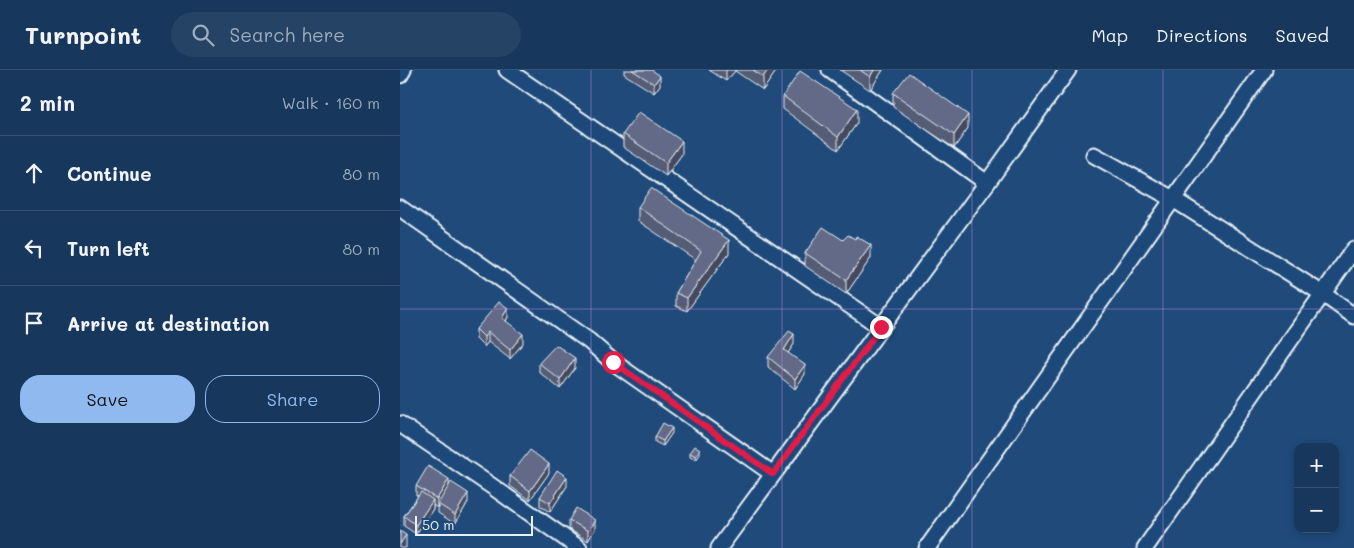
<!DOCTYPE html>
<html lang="en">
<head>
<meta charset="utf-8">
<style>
	body { margin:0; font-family:Mali,sans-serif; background:#244365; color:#f1f3f6 }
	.controls { position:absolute; right:15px; bottom:15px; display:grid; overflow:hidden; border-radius:10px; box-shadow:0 2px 8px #0003 }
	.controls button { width:45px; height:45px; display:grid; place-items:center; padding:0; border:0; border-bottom:1px solid #365272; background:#17385c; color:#f1f3f6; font:25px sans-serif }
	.scale { position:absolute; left:15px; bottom:12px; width:118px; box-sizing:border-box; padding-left:5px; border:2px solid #e8f1f8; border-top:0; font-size:14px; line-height:18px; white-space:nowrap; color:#e8f1f8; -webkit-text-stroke:4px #1f4a7a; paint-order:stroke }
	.stop { position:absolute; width:15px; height:15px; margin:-11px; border:4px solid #e11d48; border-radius:50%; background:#fff }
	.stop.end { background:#e11d48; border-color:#fff; box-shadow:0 1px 5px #0008 }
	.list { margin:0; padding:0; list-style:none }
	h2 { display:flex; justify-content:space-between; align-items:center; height:65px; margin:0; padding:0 20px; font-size:21px }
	h2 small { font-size:16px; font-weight:400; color:#9eacbb }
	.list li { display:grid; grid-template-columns:32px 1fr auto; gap:15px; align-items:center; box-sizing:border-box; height:75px; padding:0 20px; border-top:1px solid #365272 }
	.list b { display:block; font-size:19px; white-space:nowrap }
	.list em { font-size:16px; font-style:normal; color:#9eacbb }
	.actions { display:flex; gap:10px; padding:15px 20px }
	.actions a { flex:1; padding:11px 0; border:1px solid #90b9f0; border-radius:20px; text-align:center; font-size:18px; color:#90b9f0 }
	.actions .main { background:#90b9f0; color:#111 }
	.icon { flex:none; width:28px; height:28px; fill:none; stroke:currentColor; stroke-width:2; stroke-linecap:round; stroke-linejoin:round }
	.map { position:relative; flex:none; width:954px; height:478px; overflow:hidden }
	header { display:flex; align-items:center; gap:30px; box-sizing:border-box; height:70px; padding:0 25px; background:#17385c; border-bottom:1px solid #365272 }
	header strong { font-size:24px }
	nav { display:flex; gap:28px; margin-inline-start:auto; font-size:18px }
	.search { width:350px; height:45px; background:#244365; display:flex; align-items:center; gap:12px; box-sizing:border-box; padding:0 18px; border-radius:28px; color:#9eacbb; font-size:19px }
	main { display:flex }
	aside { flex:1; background:#17385c }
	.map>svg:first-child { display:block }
</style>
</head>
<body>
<header>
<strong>Turnpoint</strong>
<div class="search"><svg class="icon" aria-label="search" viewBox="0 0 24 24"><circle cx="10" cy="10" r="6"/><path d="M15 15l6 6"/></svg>Search here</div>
<nav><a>Map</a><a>Directions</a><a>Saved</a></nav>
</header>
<main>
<aside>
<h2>2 min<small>Walk · 160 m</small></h2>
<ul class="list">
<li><svg class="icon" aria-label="ahead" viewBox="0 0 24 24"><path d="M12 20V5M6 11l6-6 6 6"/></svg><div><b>Continue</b></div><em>80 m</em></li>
<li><svg class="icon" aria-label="left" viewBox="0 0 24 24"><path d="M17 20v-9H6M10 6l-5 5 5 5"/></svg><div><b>Turn left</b></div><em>80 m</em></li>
<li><svg class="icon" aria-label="arrive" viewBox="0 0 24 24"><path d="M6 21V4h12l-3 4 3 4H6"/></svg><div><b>Arrive at destination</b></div></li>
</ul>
<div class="actions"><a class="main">Save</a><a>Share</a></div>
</aside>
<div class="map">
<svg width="954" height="478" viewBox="0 0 954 478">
	<rect width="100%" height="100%" fill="#1f4a7a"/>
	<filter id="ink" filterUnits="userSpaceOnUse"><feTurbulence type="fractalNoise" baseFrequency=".02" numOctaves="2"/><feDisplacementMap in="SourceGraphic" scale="10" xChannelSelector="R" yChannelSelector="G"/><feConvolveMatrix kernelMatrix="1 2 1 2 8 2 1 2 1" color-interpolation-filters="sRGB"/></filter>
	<g filter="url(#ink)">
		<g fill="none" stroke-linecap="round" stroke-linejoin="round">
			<defs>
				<g id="minor">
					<path d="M107 0 481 257"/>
					<path d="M430 0 587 113"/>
					<path d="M0 5 3 0"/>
					<path d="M694 85 773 129 923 224 954 246"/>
					<path d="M0 138 189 271 213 292 373 404"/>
					<path d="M0 354 93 417 179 478"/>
					<path d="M319 478 587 113 668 0"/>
					<path d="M527 478 864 0"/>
					<path d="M745 478 954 179"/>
				</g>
			</defs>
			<use href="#minor" stroke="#e8f1f8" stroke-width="19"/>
			<use href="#minor" stroke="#1f4a7a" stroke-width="15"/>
		</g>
		<g fill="#555b74" stroke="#e8f1f8">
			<path d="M224 0H252L260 15 254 23 224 4Z"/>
			<path d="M309 0H377L363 20 335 1 326 11Z"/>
			<path d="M440 0H483L470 20Z"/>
			<path d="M493 23 568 58 554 78 493 37Z"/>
			<path d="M383 26 457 53 438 80 383 39Z"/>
			<path d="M223 64 282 84 266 106 223 77Z"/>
			<path d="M238 137 329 183 287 241 276 236V223L296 190 238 151Z"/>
			<path d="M443 170 471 188 446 224 405 196V183Z"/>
			<path d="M108 247 106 251 123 273 110 289 88 272 84 277 76 269V259Z"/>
			<path d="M394 274 388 283 405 304 395 319 368 297V287Z"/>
			<path d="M139 293 175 298 160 319 139 302Z"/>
			<path d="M272 363 263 376 255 372V367Z"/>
			<path d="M290 383 300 384 296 390 290 387Z"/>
			<path d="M149 403 130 430 110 416V406Z"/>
			<path d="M16 416H49L68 432 55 454 38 443V436L37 438 33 435V439L16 464 4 456V446L18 426 16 425Z"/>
			<path d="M167 416 150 442 140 436V427Z"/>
			<path d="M169 450 195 459 188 471 169 459Z"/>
		</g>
		<g fill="#454a5e" stroke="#e8f1f8">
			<path d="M326 0H335V1L326 11Z"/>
			<path d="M368 0H377L363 20V7Z"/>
			<path d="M474 0H483L470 20V7Z"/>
			<path d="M260 6V15L254 23V14Z"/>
			<path d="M457 39V53L438 80V67Z"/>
			<path d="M568 45V58L554 78V65Z"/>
			<path d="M282 71V84L266 106V93Z"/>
			<path d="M329 170V183L287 241V228Z"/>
			<path d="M471 175V188L446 224V210Z"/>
			<path d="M108 238V247L102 257V248Z"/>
			<path d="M88 262V272L84 277V267Z"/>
			<path d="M123 264V273L110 289V280Z"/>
			<path d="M394 264V274L384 289V280Z"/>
			<path d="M175 288V298L160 319V310Z"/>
			<path d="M405 295V304L395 319V309Z"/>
			<path d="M272 358V363L263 376V371Z"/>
			<path d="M300 379V384L296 390V386Z"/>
			<path d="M149 394V403L130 430V421Z"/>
			<path d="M167 407V416L150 442V433Z"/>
			<path d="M49 409V418L38 434 37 438V429Z"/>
			<path d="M68 423V432L55 454V445Z"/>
			<path d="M33 430V439L16 464V455Z"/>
			<path d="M195 450V459L188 471V461Z"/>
			<path d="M6 465V478H0V474Z"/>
		</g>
		<g fill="#636a87" stroke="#e8f1f8">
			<path d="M232 0H252L260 6 254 14Z"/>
			<path d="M353 0H368L363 7Z"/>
			<path d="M460 0H474L470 7Z"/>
			<path d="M400 1 457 39 438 67 383 26Z"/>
			<path d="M509 3 568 45 554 65 493 23Z"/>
			<path d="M239 42 282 71 266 93 223 64Z"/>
			<path d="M251 118 329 170 287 228 276 223 301 181 238 137Z"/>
			<path d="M423 157 443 170 448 165 455 169 456 166 471 175 446 210 405 183Z"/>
			<path d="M99 232 108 238 102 248 123 264 110 280 88 262 84 267 76 259Z"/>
			<path d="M389 261 394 264 384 280 405 295 395 309 368 287Z"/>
			<path d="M156 275 175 288 160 310 139 293Z"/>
			<path d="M263 353 272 358 263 371 255 367Z"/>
			<path d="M295 376 300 379 296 386 290 383Z"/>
			<path d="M130 380 149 394 130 421 110 406Z"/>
			<path d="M28 396 49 409 37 429 16 416Z"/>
			<path d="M157 400 167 407 150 433 140 427Z"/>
			<path d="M51 412 68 423 55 445 38 434Z"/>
			<path d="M21 422 33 430 16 455 4 446Z"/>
			<path d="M176 438 195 450 188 461 169 450Z"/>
			<path d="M0 461 6 465 0 474Z"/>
		</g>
	</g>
	<g fill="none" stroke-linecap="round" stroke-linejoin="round" filter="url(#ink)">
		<path stroke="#e11d48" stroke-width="6" d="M213 292 373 404 481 257"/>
	</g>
	<path fill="none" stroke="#ac85d9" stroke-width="1" stroke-opacity="0.55" d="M191 0V478M382 0V478M572 0V478M763 0V478M0 239H954"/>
</svg>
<div class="controls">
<button>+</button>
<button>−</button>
</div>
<div class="scale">50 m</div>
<div class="stop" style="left:213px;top:292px"></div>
<div class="stop end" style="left:481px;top:257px"></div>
</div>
</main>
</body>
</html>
